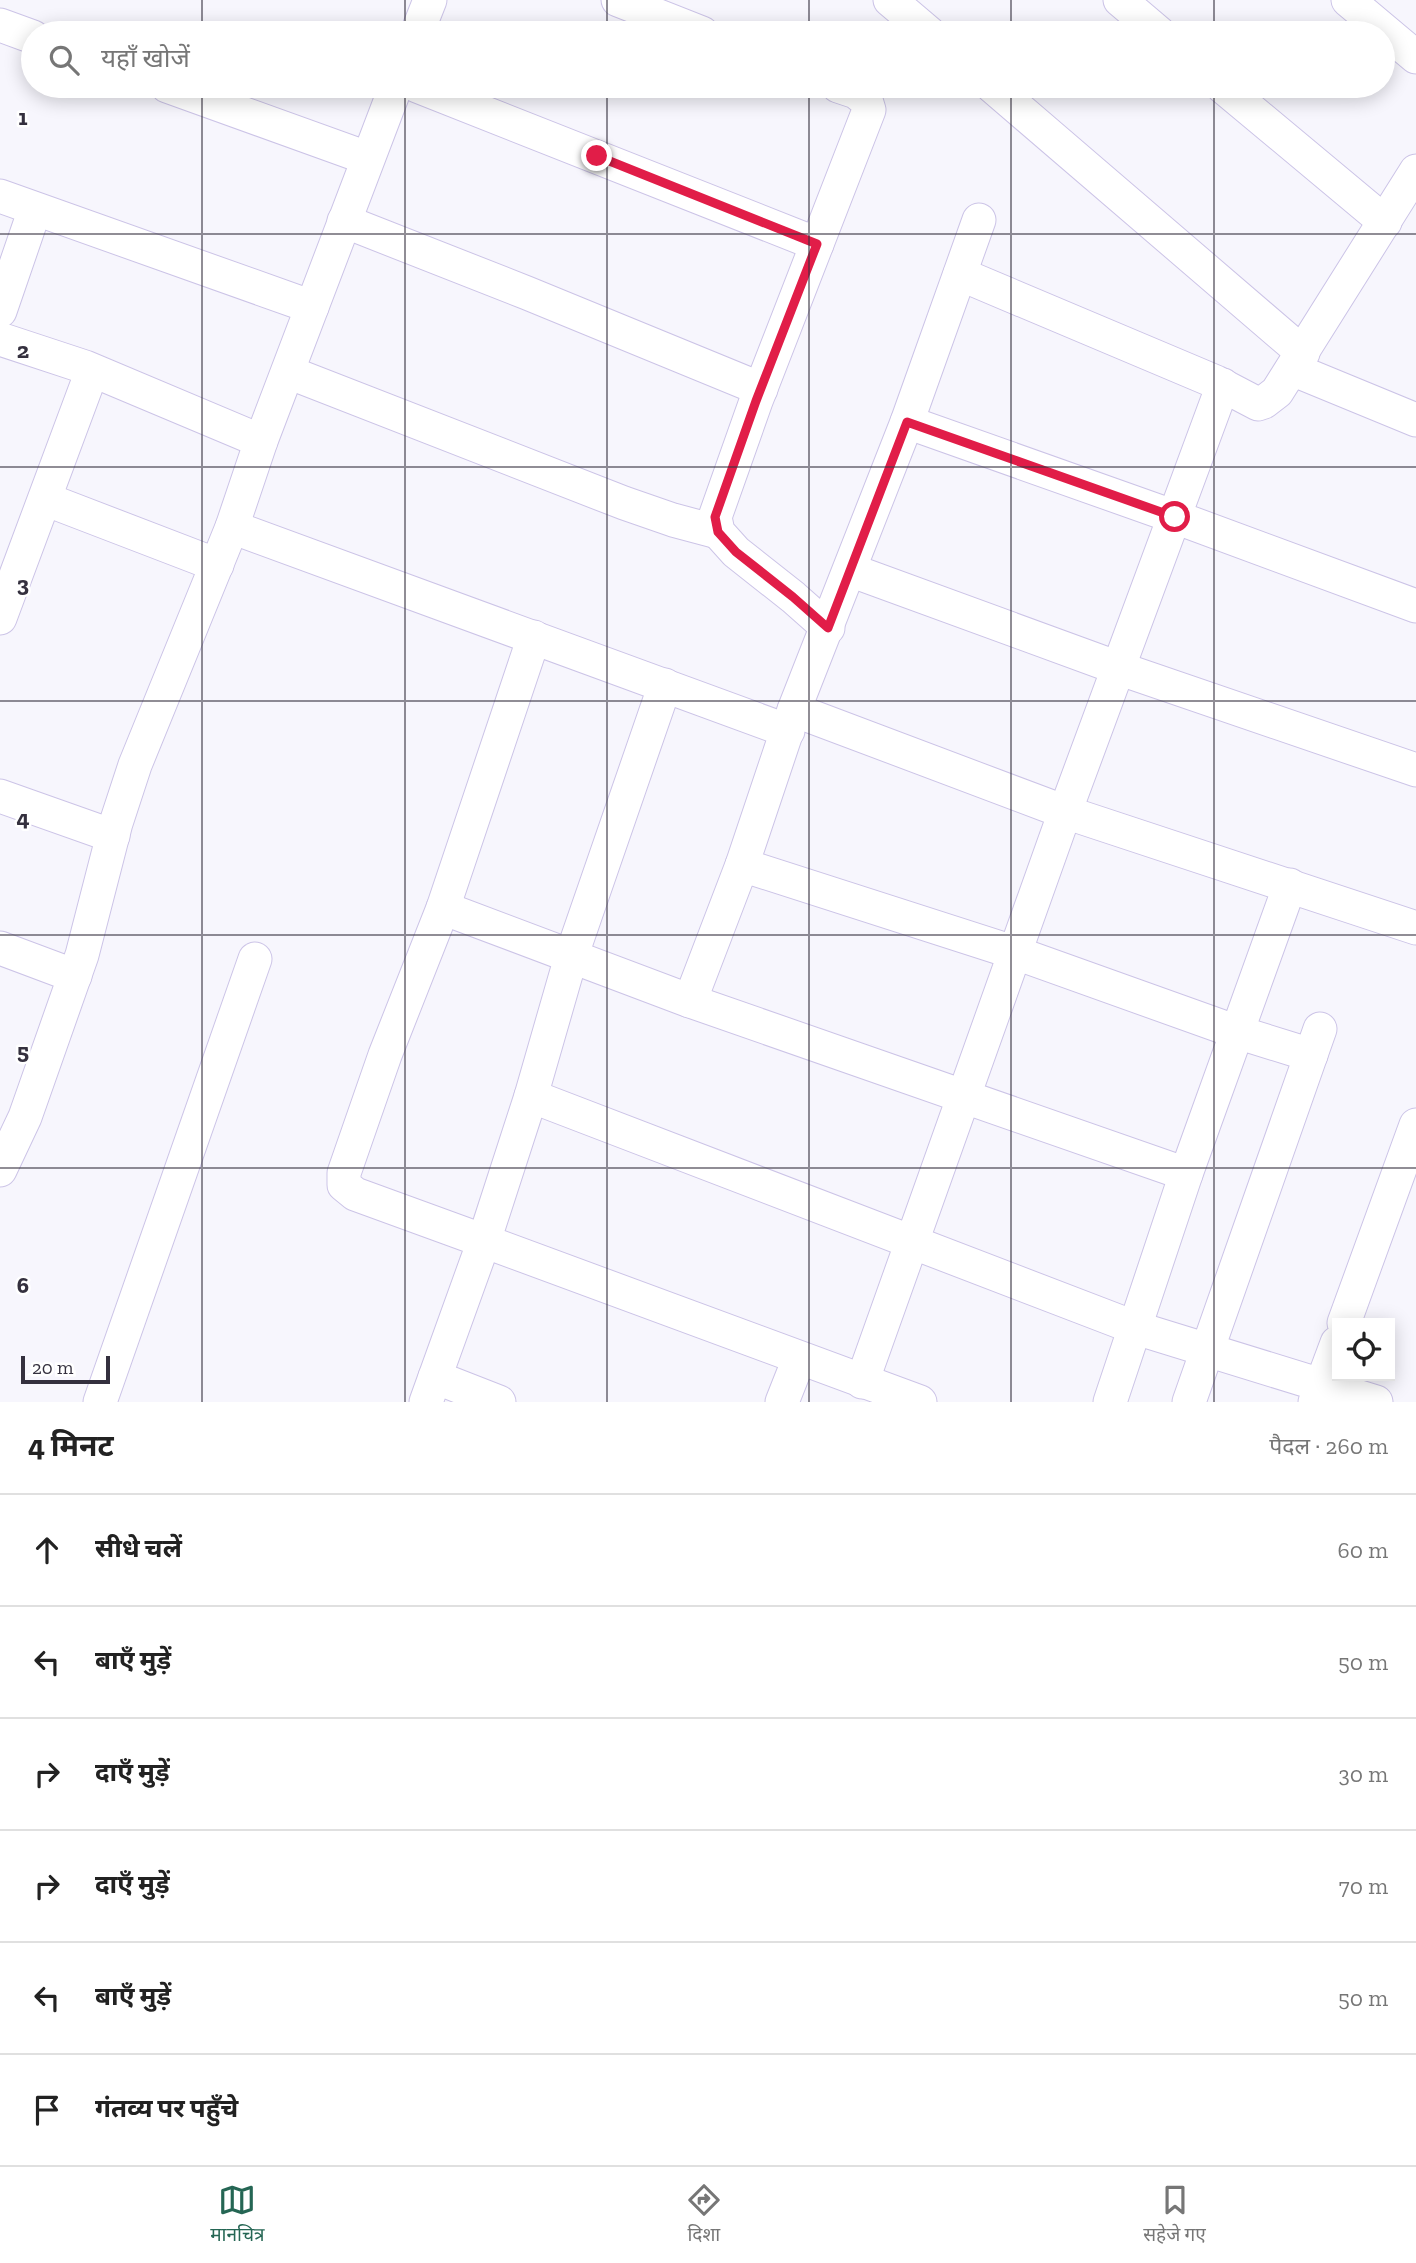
<!DOCTYPE html>
<html lang="hi">
<head>
<meta charset="utf-8">
<style>
	body { margin:0; font-family:"Zilla Slab","Noto Sans Devanagari",serif; background:#f6f6f6; color:#222 }
	.controls { position:absolute; right:21px; bottom:21px; display:grid; overflow:hidden; border-radius:0px; box-shadow:0 4px 18px #0003 }
	.controls button { width:63px; height:63px; display:grid; place-items:center; padding:0; border:0; border-bottom:2px solid #e0e0e0; background:#fff; color:#222; font:35px sans-serif }
	.scale { position:absolute; left:21px; bottom:18px; width:89px; box-sizing:border-box; padding-left:7px; border:4px solid #34303e; border-top:0; font-size:19px; line-height:24px; white-space:nowrap; color:#34303e; -webkit-text-stroke:5px #fff; paint-order:stroke }
	.stop { position:absolute; width:21px; height:21px; margin:-16px; border:5px solid #e11d48; border-radius:50%; background:#fff }
	.stop.end { background:#e11d48; border-color:#fff; box-shadow:0 2px 7px #0008 }
	.list { margin:0; padding:0; list-style:none }
	h2 { display:flex; justify-content:space-between; align-items:center; height:91px; margin:0; padding:0 28px; font-size:30px }
	h2 small { font-size:23px; font-weight:400; color:#767676 }
	.list li { display:grid; grid-template-columns:46px 1fr auto; gap:21px; align-items:center; box-sizing:border-box; height:112px; padding:0 28px; border-top:2px solid #e0e0e0 }
	.list b { display:block; font-size:26px; white-space:nowrap }
	.list em { font-size:23px; font-style:normal; color:#767676 }
	.icon { flex:none; width:38px; height:38px; fill:none; stroke:currentColor; stroke-width:2; stroke-linecap:round; stroke-linejoin:round }
	.map { position:relative; flex:none; width:1416px; height:1402px; overflow:hidden }
	.search { position:absolute; background:#fff; box-shadow:0 4px 18px #0003; left:21px; right:21px; top:21px; height:77px; display:flex; align-items:center; gap:18px; box-sizing:border-box; padding:0 24px; border-radius:38px; color:#767676; font-size:26px }
	.sheet { height:763px; background:#fff }
	nav { display:flex; justify-content:space-around; align-items:center; box-sizing:border-box; height:98px; border-top:2px solid #e0e0e0; background:#fff; font-size:19px; color:#767676 }
	nav a { display:grid; justify-items:center; gap:4px }
	nav .on { color:#256654 }
	.map>svg:first-child { display:block }
</style>
</head>
<body>
<div class="map">
<svg width="1416" height="1402" viewBox="0 0 1416 1402">
	<rect width="100%" height="100%" fill="#f7f6fd"/>
	<g fill="none" stroke-linecap="round" stroke-linejoin="round">
		<defs>
			<g id="minor">
				<path d="M618 0 702 33"/>
				<path d="M890 0 929 33"/>
				<path d="M1120 0 1159 33"/>
				<path d="M1348 0 1416 57"/>
				<path d="M0 25 33 37"/>
				<path d="M417 33 430 0"/>
				<path d="M167 86 367 158"/>
				<path d="M417 86 817 244"/>
				<path d="M992 86 1303 353"/>
				<path d="M1222 86 1385 222"/>
				<path d="M0 196 312 307"/>
				<path d="M344 221 527 293 761 389"/>
				<path d="M960 274 1216 382 1258 404 1264 402 1277 392 1416 171"/>
				<path d="M0 311 35 209"/>
				<path d="M0 339 85 367 261 441"/>
				<path d="M1292 369 1416 420"/>
				<path d="M288 372 624 503 673 520 718 532"/>
				<path d="M907 422 1175 517 1416 606"/>
				<path d="M45 499 217 565"/>
				<path d="M232 527 788 731"/>
				<path d="M850 570 1118 668 1416 770"/>
				<path d="M0 618 92 371"/>
				<path d="M828 628 793 597 736 552 718 532 715 517 756 401 869 110 866 100 856 92 838 86"/>
				<path d="M665 685 571 957 531 1096 484 1241 920 1402"/>
				<path d="M794 710 1065 812 1416 928"/>
				<path d="M0 796 113 836"/>
				<path d="M742 865 1016 953 1237 1032 1311 1055"/>
				<path d="M443 908 690 1001 1186 1174"/>
				<path d="M0 948 75 976"/>
				<path d="M690 1001 742 865 794 710 907 422 979 220"/>
				<path d="M531 1096 1136 1328 1376 1402"/>
				<path d="M0 1170 25 1117 82 955 116 823 135 765 232 527 261 441 396 86"/>
				<path d="M1344 1323 1416 1125"/>
				<path d="M435 1377 499 1402"/>
				<path d="M862 1382 1065 812 1223 385"/>
				<path d="M100 1402 255 959"/>
				<path d="M426 1402 484 1241 355 1194 344 1185V1173L385 1055 443 908 534 637"/>
				<path d="M782 1402 799 1359"/>
				<path d="M1110 1402 1186 1174 1290 885"/>
				<path d="M1189 1402 1320 1029"/>
				<path d="M1315 1402 1337 1343"/>
			</g>
		</defs>
		<use href="#minor" stroke="#ccc4e7" stroke-width="35"/>
		<use href="#minor" stroke="#fff" stroke-width="33"/>
	</g>
	<g fill="none" stroke-linecap="round" stroke-linejoin="round">
		<path stroke="#e11d48" stroke-width="9" d="M597 156 817 244 756 401 715 517 718 532 736 552 793 597 828 628 907 422 1175 517"/>
	</g>
	<path fill="none" stroke="#34303e" stroke-width="2" stroke-opacity="0.55" d="M202 0V33M405 0V33M607 0V33M809 0V33M1011 0V33M1214 0V33M202 86V1402M405 86V1402M607 86V1402M809 86V1402M1011 86V1402M1214 86V1402M0 234H1416M0 467H1416M0 701H1416M0 935H1416M0 1168H1416"/>
	<g font-size="23" text-anchor="middle" font-weight="bold" fill="#34303e" stroke="#fff" stroke-width="5" stroke-linejoin="round" paint-order="stroke">
		<text x="23" y="125">1</text>
		<text x="23" y="358">2</text>
		<text x="23" y="592">3</text>
		<text x="23" y="826">4</text>
		<text x="23" y="1059">5</text>
		<text x="23" y="1293">6</text>
	</g>
</svg>
<div class="controls">
<button><svg class="icon" aria-label="locate" viewBox="0 0 24 24"><circle cx="12" cy="12" r="6"/><path d="M12 2v4M12 18v4M2 12h4M18 12h4"/></svg></button>
</div>
<div class="scale">20 m</div>
<div class="stop" style="left:1175px;top:517px"></div>
<div class="stop end" style="left:597px;top:156px"></div>
<div class="search"><svg class="icon" aria-label="search" viewBox="0 0 24 24"><circle cx="10" cy="10" r="6"/><path d="M15 15l6 6"/></svg>यहाँ खोजें</div>
</div>
<section class="sheet">
<h2>4 मिनट<small>पैदल · 260 m</small></h2>
<ul class="list">
<li><svg class="icon" aria-label="ahead" viewBox="0 0 24 24"><path d="M12 20V5M6 11l6-6 6 6"/></svg><div><b>सीधे चलें</b></div><em>60 m</em></li>
<li><svg class="icon" aria-label="left" viewBox="0 0 24 24"><path d="M17 20v-9H6M10 6l-5 5 5 5"/></svg><div><b>बाएँ मुड़ें</b></div><em>50 m</em></li>
<li><svg class="icon" aria-label="right" viewBox="0 0 24 24"><path d="M7 20v-9h11M14 6l5 5-5 5"/></svg><div><b>दाएँ मुड़ें</b></div><em>30 m</em></li>
<li><svg class="icon" aria-label="right" viewBox="0 0 24 24"><path d="M7 20v-9h11M14 6l5 5-5 5"/></svg><div><b>दाएँ मुड़ें</b></div><em>70 m</em></li>
<li><svg class="icon" aria-label="left" viewBox="0 0 24 24"><path d="M17 20v-9H6M10 6l-5 5 5 5"/></svg><div><b>बाएँ मुड़ें</b></div><em>50 m</em></li>
<li><svg class="icon" aria-label="arrive" viewBox="0 0 24 24"><path d="M6 21V4h12l-3 4 3 4H6"/></svg><div><b>गंतव्य पर पहुँचे</b></div></li>
</ul>
</section>
<nav>
<a class="on"><svg class="icon" aria-label="map" viewBox="0 0 24 24"><path d="M3 6l6-2 6 2 6-2v14l-6 2-6-2-6 2zM9 4v14M15 6v14"/></svg>मानचित्र</a>
<a><svg class="icon" aria-label="directions" viewBox="0 0 24 24"><path d="M12 3l9 9-9 9-9-9zM9 14v-3h6M13 9l2 2-2 2"/></svg>दिशा</a>
<a><svg class="icon" aria-label="saved" viewBox="0 0 24 24"><path d="M7 4h10v16l-5-4-5 4z"/></svg>सहेजे गए</a>
</nav>
</body>
</html>
